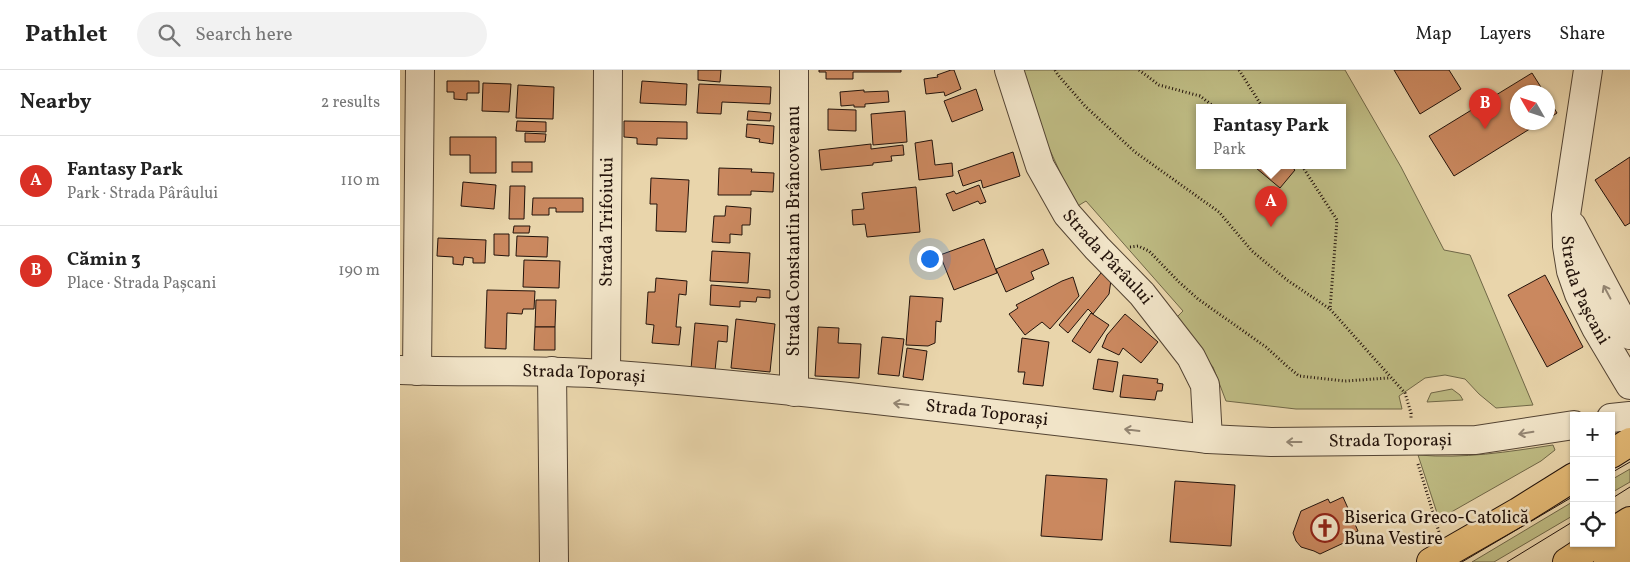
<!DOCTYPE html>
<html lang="en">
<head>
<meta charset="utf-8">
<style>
	body { margin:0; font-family:Vollkorn,serif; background:#f2f2f2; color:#222 }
	.controls { position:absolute; right:15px; bottom:15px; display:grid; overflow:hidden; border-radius:0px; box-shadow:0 1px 4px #0004 }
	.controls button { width:45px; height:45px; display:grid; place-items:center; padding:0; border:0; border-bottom:1px solid #e0e0e0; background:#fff; color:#222; font:25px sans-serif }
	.compass { position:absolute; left:1110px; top:15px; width:45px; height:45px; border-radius:50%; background:#fff; box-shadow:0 1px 4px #0004; rotate:309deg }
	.you { position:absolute; left:529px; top:188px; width:18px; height:18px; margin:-12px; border:4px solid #fff; border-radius:50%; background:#1a73e8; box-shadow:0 0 0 8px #1a73e833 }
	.badge { display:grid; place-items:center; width:32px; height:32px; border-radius:50%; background:#d93025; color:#fff; font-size:16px; font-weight:700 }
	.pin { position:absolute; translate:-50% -41px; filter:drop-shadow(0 1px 2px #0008) }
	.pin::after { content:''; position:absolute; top:26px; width:18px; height:15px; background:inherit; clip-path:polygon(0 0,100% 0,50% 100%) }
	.popup { position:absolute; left:796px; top:34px; width:150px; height:65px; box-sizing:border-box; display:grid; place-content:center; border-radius:0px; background:#fff; filter:drop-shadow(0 1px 4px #0005); font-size:16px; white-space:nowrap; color:#767676 }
	.popup b { font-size:19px; color:#222 }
	.popup::after { content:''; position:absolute; left:50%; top:100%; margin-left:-10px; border:10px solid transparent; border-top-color:#fff }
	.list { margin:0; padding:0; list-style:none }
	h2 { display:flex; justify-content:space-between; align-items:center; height:65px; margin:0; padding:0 20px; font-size:21px }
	h2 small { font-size:16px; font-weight:400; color:#767676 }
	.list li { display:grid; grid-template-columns:32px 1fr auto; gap:15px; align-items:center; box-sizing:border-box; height:90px; padding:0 20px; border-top:1px solid #e0e0e0 }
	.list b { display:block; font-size:19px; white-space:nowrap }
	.list p { margin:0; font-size:16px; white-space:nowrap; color:#767676 }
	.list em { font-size:16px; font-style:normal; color:#767676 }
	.icon { flex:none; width:28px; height:28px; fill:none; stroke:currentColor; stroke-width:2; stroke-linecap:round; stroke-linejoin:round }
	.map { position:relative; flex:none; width:1230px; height:492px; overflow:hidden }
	header { display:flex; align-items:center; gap:30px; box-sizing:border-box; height:70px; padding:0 25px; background:#fff; border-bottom:1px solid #e0e0e0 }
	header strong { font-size:24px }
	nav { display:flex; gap:28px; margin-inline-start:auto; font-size:18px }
	.search { width:350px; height:45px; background:#f2f2f2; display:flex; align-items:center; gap:12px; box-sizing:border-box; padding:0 18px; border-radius:28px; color:#767676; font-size:19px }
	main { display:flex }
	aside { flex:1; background:#fff }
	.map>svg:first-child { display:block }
</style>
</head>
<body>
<header>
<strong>Pathlet</strong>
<div class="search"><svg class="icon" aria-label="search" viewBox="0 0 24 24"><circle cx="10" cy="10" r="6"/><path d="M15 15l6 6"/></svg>Search here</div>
<nav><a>Map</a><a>Layers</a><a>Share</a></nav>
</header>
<main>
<aside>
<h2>Nearby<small>2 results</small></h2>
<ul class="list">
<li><span class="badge">A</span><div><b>Fantasy Park</b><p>Park · Strada Pârâului</p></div><em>110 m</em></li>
<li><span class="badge">B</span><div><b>Cămin 3</b><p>Place · Strada Pașcani</p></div><em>190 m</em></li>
</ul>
</aside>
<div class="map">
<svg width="1230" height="492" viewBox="0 0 1230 492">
	<rect width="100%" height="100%" fill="#e9d5ab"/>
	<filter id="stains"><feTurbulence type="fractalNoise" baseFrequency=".004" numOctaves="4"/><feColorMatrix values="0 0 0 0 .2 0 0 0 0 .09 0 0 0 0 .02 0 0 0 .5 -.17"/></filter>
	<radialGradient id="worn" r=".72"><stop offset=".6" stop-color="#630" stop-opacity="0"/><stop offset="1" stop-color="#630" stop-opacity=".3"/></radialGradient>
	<g fill="#bebb83" stroke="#706747" fill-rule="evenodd">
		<path d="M623 0H945L1001 97 1044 180 1070 185 1133 335 1096 338 1079 324 1065 309 1045 305 1025 308 999 326 1002 339H896L826 331 813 297 774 250 783 241 686 131 676 137 643 65ZM800 38H942V96H800Z"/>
		<path d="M1052 319 1060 325 1063 330 1027 332 1031 323Z"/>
		<path d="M1153 375 1155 380 1141 391 1039 449 1018 385C1064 389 1107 382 1153 375Z"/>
		<path d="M1230 399V412L1211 423V410Z"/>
		<path d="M1174 431V445L1094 492H1072Z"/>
	</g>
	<g fill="#ca885f" stroke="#23130b">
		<path d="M298 0H321L320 12 298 10Z"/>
		<path d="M419 0H501V2H453V9H426V2H419Z"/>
		<path d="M551 0H554L561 19 545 26 544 22 526 24 524 9 538 7 537 5Z"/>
		<path d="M994 0H1049L1061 19 1020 44Z"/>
		<path d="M1132 3 1144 22H1118V52H1141L1054 106 1029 66Z"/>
		<path d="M47 11H79V23H67V30L54 29V22H47Z"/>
		<path d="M242 11 287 14 286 35 240 33Z"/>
		<path d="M83 13 111 14 109 42 82 41Z"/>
		<path d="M299 14 371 17 370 34 322 32 321 44 297 43Z"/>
		<path d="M118 15 154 17 153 49 116 48Z"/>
		<path d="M576 19 583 40 552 52 544 31Z"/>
		<path d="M464 20V22L488 21 489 32 465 34V37H454V35L441 36 440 22Z"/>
		<path d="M1148 28 1157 43 1148 49Z"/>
		<path d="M428 39 456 40V61L428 60Z"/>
		<path d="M348 41 371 43 370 51 347 50Z"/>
		<path d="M505 41 507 72 473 75 471 44Z"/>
		<path d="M117 51 146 52V62L116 61Z"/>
		<path d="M224 51 287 52V69L257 68V75L237 74V68L224 67Z"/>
		<path d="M347 54 374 56 373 74 359 72 360 69 346 67Z"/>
		<path d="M125 63 146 64 145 72H125Z"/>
		<path d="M50 67H96V103H70V85H50Z"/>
		<path d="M532 70 535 95 552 93 553 106 519 110 515 73Z"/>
		<path d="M471 74V79L503 75 504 85 491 86 492 91 473 93V95L421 100 419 80Z"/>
		<path d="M613 82 620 106 583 118 581 110 563 116 558 101Z"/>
		<path d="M1230 87V153L1225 156 1195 110Z"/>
		<rect x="112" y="92" width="20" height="10"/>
		<path d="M857 96H890L895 100 880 118 856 98Z"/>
		<path d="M319 98 352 99 351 102 374 103 373 122 351 121V125H318Z"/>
		<path d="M251 108 289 110 286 162 256 161 257 134H250Z"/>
		<path d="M63 112 96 115 94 139 61 136Z"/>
		<path d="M579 115 586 132 580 134 578 131 553 141 546 124 554 121 556 124Z"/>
		<path d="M110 116H125L124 149H109Z"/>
		<path d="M516 117 520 162 467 167 465 154 453 155 452 140 464 139 462 123Z"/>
		<path d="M133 128H183V142H156V138H149V145H132Z"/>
		<path d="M326 136 351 138 350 155H342V165L330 164V173L312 172 314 146H325Z"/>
		<path d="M114 156H130L129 163H113Z"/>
		<path d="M94 164H109V186L94 185Z"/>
		<path d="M117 166 148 167 147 187 116 186Z"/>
		<path d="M38 168 86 170 85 193H73V188L64 187 63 195 53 194V187L37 186Z"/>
		<path d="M584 169 597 203 554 220 540 185Z"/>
		<path d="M643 179 649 194 631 202 634 209 606 222 596 199Z"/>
		<path d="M312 181 350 183 348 213 310 211Z"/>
		<path d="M124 190 160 191 159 218 123 217Z"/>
		<path d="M701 203 711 210 709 224 693 244 688 239 668 263 659 255Z"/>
		<path d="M1145 205 1183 277 1147 297 1108 225Z"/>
		<path d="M673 207 679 226 650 259 642 252 625 265 609 244 618 238 616 235 662 211Z"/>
		<path d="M256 208 287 211 286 225 279 224 276 257H281L279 275 252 273 254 255 246 254 248 222H255Z"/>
		<path d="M311 215 370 220V228L357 227 356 232 340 231V237L310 235Z"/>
		<path d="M87 220 135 221 134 239H123L122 244 107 243 106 279 85 278Z"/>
		<path d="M510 226 543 228 541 252 536 251 535 273 528 276 506 275Z"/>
		<path d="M136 230H156L155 257H135Z"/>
		<path d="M691 243 709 255 690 283 672 271Z"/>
		<path d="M725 244 758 272 741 293 723 278 719 285 702 277 707 265Z"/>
		<path d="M336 249 375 254 370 302 331 298Z"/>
		<path d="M295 253 328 256 327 272 318 271 315 301 291 299Z"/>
		<path d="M135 257H155V280H134Z"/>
		<path d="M418 257 439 258 438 273 461 274 459 308 415 306Z"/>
		<path d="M482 267 504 269 499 306 478 304Z"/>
		<path d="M622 268 649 272 643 316 623 314 625 302H618Z"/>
		<path d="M507 278 527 281 523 310 503 307Z"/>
		<path d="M698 289 718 292 713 322 693 319Z"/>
		<path d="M723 305 758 309 757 313 763 314 762 321H757L755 330 720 327Z"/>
		<path d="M646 405 707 409 702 470 641 466Z"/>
		<path d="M775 411 835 415 831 476 770 472Z"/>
		<path d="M943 427 958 461 948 465 950 470 920 484 914 481 901 477 896 471 893 463 901 441 928 429 930 433Z"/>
	</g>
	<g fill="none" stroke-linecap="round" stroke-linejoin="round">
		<defs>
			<g id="minor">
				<path id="s1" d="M609 0 640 96 667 144 697 178 742 224 791 287 805 315 808 369"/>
				<path id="s2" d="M1188 0 1166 145 1167 176 1171 201 1179 224 1196 258 1230 315"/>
				<path d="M1172 156 1230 265"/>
				<path id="s3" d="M0 300C68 303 136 299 204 304 406 319 607 346 808 369L871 372 1076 370 1174 355"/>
				<path d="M17 301 20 0"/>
				<path d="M152 301 154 492"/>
				<path id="s4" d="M206 304 208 0"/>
				<path d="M394 322V0"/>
				<path d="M1211 348 1230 346"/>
			</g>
			<g id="major">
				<path d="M1211 384 1230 372"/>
				<path d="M1211 463 1230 451"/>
				<path d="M1031 492 1118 442 1174 407"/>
				<path d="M1167 492 1196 473"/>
				<path d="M1208 492 1230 480"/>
			</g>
		</defs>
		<use href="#minor" stroke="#544433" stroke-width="30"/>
		<use href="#major" stroke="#23130b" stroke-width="30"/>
		<g stroke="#23130b" stroke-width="3" stroke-dasharray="1 2.5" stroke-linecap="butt">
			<path d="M655 0 658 5 685 36 735 82 819 142 852 181 887 210 930 239"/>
			<path d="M739 0 759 15 800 26 816 38"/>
			<path d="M839 0 863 38"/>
			<path d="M902 96 937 150 930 239 1005 323 1011 343V349"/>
			<path d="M730 177 738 176 749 181 779 212 798 229 866 277 888 297 899 306 945 311 989 308"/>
			<path d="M1018 394 1039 462"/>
		</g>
		<use href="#minor" stroke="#f1e4c8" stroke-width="28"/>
		<use href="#major" stroke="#e4ba76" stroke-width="28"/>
		<g stroke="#23130b" stroke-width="1">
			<path d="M1211 403 1230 392"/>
			<path d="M1211 429 1230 417"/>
			<path d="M1062 492 1174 426"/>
			<path d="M1107 492 1174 451"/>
		</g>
	</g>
	<defs><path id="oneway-shaft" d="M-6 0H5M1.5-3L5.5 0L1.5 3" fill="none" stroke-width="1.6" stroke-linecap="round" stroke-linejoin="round" transform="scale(1.25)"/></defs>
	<g stroke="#948673">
		<use href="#oneway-shaft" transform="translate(1207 222) rotate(-118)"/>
		<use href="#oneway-shaft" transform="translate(501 334) rotate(-173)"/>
		<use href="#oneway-shaft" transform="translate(732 360) rotate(-173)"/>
		<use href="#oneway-shaft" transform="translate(1126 363) rotate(171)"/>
		<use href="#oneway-shaft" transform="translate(894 372) rotate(180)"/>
	</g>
	<defs>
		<symbol id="church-ring" viewBox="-11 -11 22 22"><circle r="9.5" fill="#f1e4c8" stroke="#8f2418" stroke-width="1.5"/><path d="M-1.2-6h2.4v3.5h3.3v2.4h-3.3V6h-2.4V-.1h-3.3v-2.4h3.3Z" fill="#8f2418"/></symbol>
	</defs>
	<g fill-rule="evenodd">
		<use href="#church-ring" x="909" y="442" width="32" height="32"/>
	</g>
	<g text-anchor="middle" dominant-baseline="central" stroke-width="5" stroke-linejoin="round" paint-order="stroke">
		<g font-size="18" fill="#23130b" stroke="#f1e4c8">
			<text stroke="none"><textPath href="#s4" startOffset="152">Strada Trifoiului</textPath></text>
			<text transform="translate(394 161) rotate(-90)">Strada Constantin Brâncoveanu</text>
			<text stroke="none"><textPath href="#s1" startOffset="215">Strada Pârâului</textPath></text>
			<text stroke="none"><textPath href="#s2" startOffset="225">Strada Pașcani</textPath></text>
			<text stroke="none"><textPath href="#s3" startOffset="184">Strada Toporași</textPath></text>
			<text stroke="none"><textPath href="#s3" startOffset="589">Strada Toporași</textPath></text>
			<text stroke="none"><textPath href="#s3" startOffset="994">Strada Toporași</textPath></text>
		</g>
		<g font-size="18" fill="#23130b" stroke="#f1e4c8" text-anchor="start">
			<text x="944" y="448">Biserica Greco-Catolică<tspan x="944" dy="21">Buna Vestire</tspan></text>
		</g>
	</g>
	<rect width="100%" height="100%" filter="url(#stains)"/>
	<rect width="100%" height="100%" fill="url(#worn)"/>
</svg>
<div class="controls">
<button>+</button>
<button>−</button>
<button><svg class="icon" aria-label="locate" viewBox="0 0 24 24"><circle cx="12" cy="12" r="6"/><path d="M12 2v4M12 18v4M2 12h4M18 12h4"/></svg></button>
</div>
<svg class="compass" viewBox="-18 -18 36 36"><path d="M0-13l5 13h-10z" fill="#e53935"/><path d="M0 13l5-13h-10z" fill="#767676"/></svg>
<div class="you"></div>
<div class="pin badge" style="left:871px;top:157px">A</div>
<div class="popup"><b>Fantasy Park</b>Park</div>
<div class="pin badge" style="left:1085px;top:59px">B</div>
</div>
</main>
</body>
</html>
